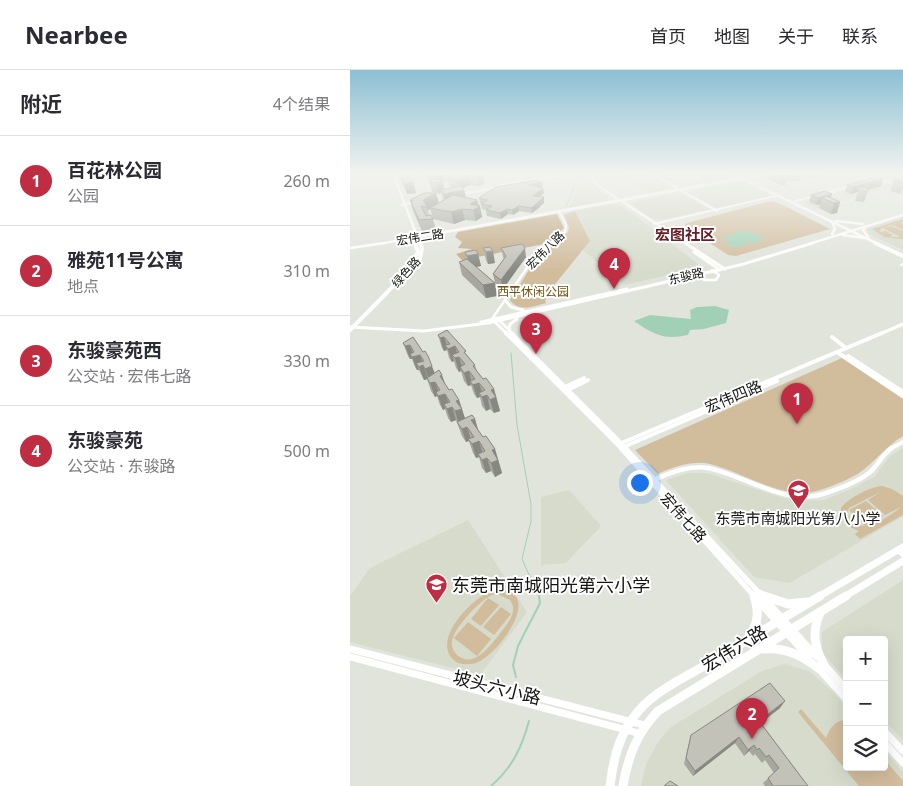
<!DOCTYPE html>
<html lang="zh">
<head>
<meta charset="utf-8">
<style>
	body { margin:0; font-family:"Noto Sans","Noto Sans SC",sans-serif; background:#f2f2f3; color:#2b2b33 }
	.controls { position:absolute; right:15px; bottom:15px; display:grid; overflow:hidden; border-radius:5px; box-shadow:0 5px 20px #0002 }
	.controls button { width:45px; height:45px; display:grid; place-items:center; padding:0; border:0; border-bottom:1px solid #e1e1e2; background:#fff; color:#2b2b33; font:25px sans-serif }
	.you { position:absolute; left:289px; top:412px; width:18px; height:18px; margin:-12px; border:4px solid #fff; border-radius:50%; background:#1a73e8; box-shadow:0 0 0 8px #1a73e833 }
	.badge { display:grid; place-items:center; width:32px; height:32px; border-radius:50%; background:#be2d42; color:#fff; font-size:16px; font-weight:700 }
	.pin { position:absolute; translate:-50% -41px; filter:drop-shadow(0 1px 2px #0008) }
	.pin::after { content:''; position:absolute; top:26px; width:18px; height:15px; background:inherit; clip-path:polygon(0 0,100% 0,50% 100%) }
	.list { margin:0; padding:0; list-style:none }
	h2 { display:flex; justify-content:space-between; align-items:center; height:65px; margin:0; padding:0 20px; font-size:21px }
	h2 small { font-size:16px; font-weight:400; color:#7c7c81 }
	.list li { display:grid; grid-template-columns:32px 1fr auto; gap:15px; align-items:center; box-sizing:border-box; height:90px; padding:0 20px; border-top:1px solid #e1e1e2 }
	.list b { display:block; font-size:19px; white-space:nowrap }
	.list p { margin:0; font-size:16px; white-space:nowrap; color:#7c7c81 }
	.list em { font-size:16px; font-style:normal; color:#7c7c81 }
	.icon { flex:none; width:28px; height:28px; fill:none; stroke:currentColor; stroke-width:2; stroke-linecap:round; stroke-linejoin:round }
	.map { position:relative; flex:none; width:553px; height:716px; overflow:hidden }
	header { display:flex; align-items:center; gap:30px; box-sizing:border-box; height:70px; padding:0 25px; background:#fff; border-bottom:1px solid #e1e1e2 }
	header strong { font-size:24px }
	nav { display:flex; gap:28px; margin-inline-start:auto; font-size:18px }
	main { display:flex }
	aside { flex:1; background:#fff }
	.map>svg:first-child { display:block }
</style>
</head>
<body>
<header>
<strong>Nearbee</strong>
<nav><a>首页</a><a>地图</a><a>关于</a><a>联系</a></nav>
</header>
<main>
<aside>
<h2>附近<small>4个结果</small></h2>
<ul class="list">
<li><span class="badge">1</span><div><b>百花林公园</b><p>公园</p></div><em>260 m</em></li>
<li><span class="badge">2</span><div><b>雅苑11号公寓</b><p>地点</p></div><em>310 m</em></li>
<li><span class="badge">3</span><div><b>东骏豪苑西</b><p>公交站 · 宏伟七路</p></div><em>330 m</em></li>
<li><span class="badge">4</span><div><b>东骏豪苑</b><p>公交站 · 东骏路</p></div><em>500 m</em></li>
</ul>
</aside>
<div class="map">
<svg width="553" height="716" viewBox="0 0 553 716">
	<rect width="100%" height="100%" fill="#e1e4db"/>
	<g fill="#d6dbcb">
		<path d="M277 103H297L326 118 302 123 272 104Z"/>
		<path d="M304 103H374L384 108 331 118Z"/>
		<path d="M391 111 422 126 373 138 365 137 337 122Z"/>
		<path d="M529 111 545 116 467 138 452 132Z"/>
		<path d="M239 114 259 127 257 131 218 138 228 117Z"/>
		<path d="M328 123 360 139 311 150 301 148 280 133Z"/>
		<path d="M262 134 272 136 282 143 348 194 345 199 274 215 233 180 240 171 225 141Z"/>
		<path d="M553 147V180L519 164 517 159Z"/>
		<path d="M553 378V446L440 513 404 507 316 410 338 403H357L430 427 448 431 474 430 499 420 524 407 540 386Z"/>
		<path d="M219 420 251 456 216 493 191 495V427Z"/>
		<path d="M118 450 177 542 130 605 0 572V526L20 498Z"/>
		<path d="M553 510V670L534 650V570H497V610L472 583V562Z"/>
		<path d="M434 594 459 601 483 622 497 638V697H534V680L553 702V716H291L296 694 310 669 321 657 412 601Z"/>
	</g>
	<g fill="#d1bc9c" fill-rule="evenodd">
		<path d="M421 131 429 133 480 159 386 186 378 185 334 156 337 153Z"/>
		<path d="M225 141 240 171 201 219 195 231 196 233C184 236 169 243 160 230L186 189 218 162 219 157 214 145Z"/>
		<path d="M553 149V152L550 153 553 154V160L542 155 549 153 532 158 529 161 538 166 531 162 535 161 543 165 540 167H551L533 158 541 156 553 161V169L534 167 522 159Z"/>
		<path d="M492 288 553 329V366C536 376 525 392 509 403 498 410 482 416 470 420 435 432 393 402 360 394 344 390 322 397 308 404L285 380Z"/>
		<path d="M532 416 542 419 553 426V445L510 469 505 464 509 461C498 457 490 450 491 438 498 428 520 417 532 416ZM532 421 518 430 535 445 551 437 550 438C537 448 505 470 497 443L499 438Z"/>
		<path d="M516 431 533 446 515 456 499 440Z"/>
		<path d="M146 519C196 520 150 581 130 591 123 595 116 595 108 593 75 574 125 524 146 519ZM142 525H150L160 530C167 540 161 549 155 557 145 569 126 601 107 585 103 581 101 576 102 571 104 558 130 530 142 525Z"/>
		<path d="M138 528 149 535 131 556 121 549Z"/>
		<path d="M151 537 161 544 144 565 133 557Z"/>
		<path d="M118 552 141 569 127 586 104 568Z"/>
		<path d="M451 639 476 668C480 657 485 651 497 649V697H534V689L553 711V716H509L448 642Z"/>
	</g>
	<path fill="#c0a882" d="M207 144 214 158 199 173 112 190 106 184 122 179 108 178 112 172 105 167 108 162Z"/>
	<g fill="#a2d0b7">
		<path d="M399 161 405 163 413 169 410 172 395 174 388 178 379 177 378 172 373 169 376 165H384V162Z"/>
		<path d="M365 236 379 240 376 253 354 259 340 260 338 265C314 270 304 265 284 251L300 245 341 249 340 240 347 237Z"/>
	</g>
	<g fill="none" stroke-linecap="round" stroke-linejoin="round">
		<g stroke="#a2d0b7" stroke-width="1">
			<path d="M216 137 229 104"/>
			<path d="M161 283 167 355 181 434V451L172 489 189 527"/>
		</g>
		<g stroke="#a2d0b7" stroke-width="2">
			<path d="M166 607 163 595 168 576 190 533 189 526"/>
			<path d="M141 716C162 698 172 677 179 651"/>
		</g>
		<g stroke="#fff" stroke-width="2">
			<path d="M513 103 553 118"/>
			<path d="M411 105 419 103"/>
			<path d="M525 107 540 103"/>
			<path d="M474 123 501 116"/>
			<path d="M445 131 465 126"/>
			<path d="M304 154 429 125"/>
			<path d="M27 174 40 172"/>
			<path d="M201 174 215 162 216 155 209 141"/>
		</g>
		<g stroke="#fff" stroke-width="2.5">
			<path d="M0 178 35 173"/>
			<path d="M551 195 553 194"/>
			<path d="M345 204 354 210H366L369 205 362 200"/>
			<path d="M142 249 183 189 202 173"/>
		</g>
		<g stroke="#fff" stroke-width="4">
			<path d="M482 267 496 278"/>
			<path d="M215 317 234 308"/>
			<path d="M218 320 238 310"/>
			<path d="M540 379 553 372"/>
		</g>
		<g stroke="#fff" stroke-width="4.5">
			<path d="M306 409C322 402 340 395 358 398 393 405 436 436 473 424 488 419 506 413 519 403 528 396 532 384 542 378"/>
			<path d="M547 480 553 485"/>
		</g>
		<g stroke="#fff" stroke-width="2.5">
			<path d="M243 103 242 109 247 115 337 174"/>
			<path d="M301 103 367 141"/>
			<path d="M406 105H411L40 172Z"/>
			<path d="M183 111 223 103"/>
			<path d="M148 116 185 109"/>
			<path d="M111 124 150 117"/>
			<path d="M52 135 67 132"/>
			<path d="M486 151 513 154"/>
			<path d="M482 152 485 159 482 164"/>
			<path d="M516 156 513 160 518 167"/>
			<path d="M493 165 514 168"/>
			<path d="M459 174 553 145"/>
		</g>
		<g stroke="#fff" stroke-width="3">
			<path d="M335 173 375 199"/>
			<path d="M344 182 370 200"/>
			<path d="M156 231 161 237 173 240"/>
			<path d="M147 248 163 264"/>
			<path d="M142 249 157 264"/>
			<path d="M131 252 277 219"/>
			<path d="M0 257 74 261 138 253 390 195 463 173"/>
			<path d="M159 261 160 254 167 249"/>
			<path d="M530 264 553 254"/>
		</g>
		<g stroke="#fff" stroke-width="4">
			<path d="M156 263 272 379"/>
			<path d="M161 263 277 379"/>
			<path d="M487 282 553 326"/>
			<path d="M498 286 553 322"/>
			<path d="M269 374 532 263"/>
			<path d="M271 378 427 311"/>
		</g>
		<g stroke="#fff" stroke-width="5">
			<path d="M271 378 405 527"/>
			<path d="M275 378 413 527"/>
		</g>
		<g stroke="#fff" stroke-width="7">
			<path d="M404 526 459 588"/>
			<path d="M412 526 467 587"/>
			<path d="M0 579 294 655"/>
			<path d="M0 587 288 663"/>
			<path d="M472 592 497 620"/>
			<path d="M467 597 497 630"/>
			<path d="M534 661 553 681"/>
			<path d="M534 672 553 693"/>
		</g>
		<g stroke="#fff" stroke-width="2.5">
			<path d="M43 103 70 174"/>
			<path d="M381 103 528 174"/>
			<path d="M64 169 66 174"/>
		</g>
		<g stroke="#fff" stroke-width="4">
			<path d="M525 173 553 186"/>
			<path d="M63 191 68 182 65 173"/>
			<path d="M0 260 70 189 72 178 70 173"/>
		</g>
		<g stroke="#fff" stroke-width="7">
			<path d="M409 523 417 527"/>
			<path d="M468 527 553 477"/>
			<path d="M494 527 553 491"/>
		</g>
		<g stroke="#fff" stroke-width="9">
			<path d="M414 526 438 534 457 532"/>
			<path d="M470 543C462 561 464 576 473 593"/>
			<path d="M399 566C409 553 409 541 404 526"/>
			<path d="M413 579C435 577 451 585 468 598"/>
			<path d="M260 716C263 692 268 668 283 648 301 622 333 609 359 593 396 571 433 548 470 526"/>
			<path d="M273 716C278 686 287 663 308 641L496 526"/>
		</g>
	</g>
	<g fill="#a8a79f" fill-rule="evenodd">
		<path d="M48 103H59L66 123 57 124Z"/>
		<path d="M79 103H135L136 107 133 109 134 114 129 116 120 115 113 118 114 120 116 127 127 130 132 147 126 151 115 150 104 154 83 149 86 160 72 161 63 141 60 130 85 123 82 122 77 104ZM93 109 95 112H99L101 118 94 119 93 113 94 112ZM91 122 93 130 89 133 86 123 89 124ZM80 139 83 148 79 146 78 140Z"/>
		<path d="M417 103H470L469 107H451L450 111H436V115H431L416 108Z"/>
		<path d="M533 109 531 116 518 120 514 132 505 131 508 122 501 124 495 122 497 115Z"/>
		<path d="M544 109 553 110V118L550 124 540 121Z"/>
		<path d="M192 112 194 123 189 127 194 133 190 136V137L182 143 169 141 163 145 158 144 151 149 137 146 136 140 132 139 131 134 130 133 129 128Z"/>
		<path d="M461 125 481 128 490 132 487 143 481 144 469 138 470 134 466 135 459 132Z"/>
		<path d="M133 178 145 193 138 194 136 190Z"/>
		<path d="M151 178 176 187 153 219 145 213 147 226 136 228 112 205 109 192 116 189 115 182 128 184 131 196 126 197 145 213 143 204 154 189 153 187Z"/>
		<path d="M97 260 125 295 127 302 133 309 144 319 150 341 144 343 140 339 136 341 132 336 130 327 127 328 124 324 121 315 118 316 114 311 111 301 109 302 106 298 104 291 102 292 99 288 97 280 94 281 92 278 88 265Z"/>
		<path d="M63 267 85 303 99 320 109 330 115 348 125 349 128 360 133 367 145 379 152 403 145 407 141 401 136 403 132 398 129 387 126 388 123 383 119 371 116 372 112 366 106 350 101 352 98 348 95 339 93 340 90 335 87 326 85 327 81 321 77 309 74 310 69 300H67L65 297 62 289H60L58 286 53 273Z"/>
		<path d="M430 638 411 653 458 716H415L413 713 424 703 415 690 412 693 405 684 403 686 399 681 394 686 385 673 343 706 334 694 341 665Z"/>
	</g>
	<g fill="#888882">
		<path d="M90 103H92L94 112 93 113 94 121 91 120V122L89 124 85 106Z"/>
		<path d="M124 103H135L136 107 133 109 134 114 129 116 127 106Z"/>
		<path d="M118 104 120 115 109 120 107 110Z"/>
		<path d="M533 109 531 116 513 121 508 120V122L501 124 503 117Z"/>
		<path d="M63 112 66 123 57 124 54 114Z"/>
		<path d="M192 112V117L178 115Z"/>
		<path d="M193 118 194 123 184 131 183 126Z"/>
		<path d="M114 120 117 131 96 134 94 124Z"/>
		<path d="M86 123 89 134 80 138V139L78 140 73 130Z"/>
		<path d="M482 124 480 131 472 128 470 134 466 135 468 128Z"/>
		<path d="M194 127V133L190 136V137L182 143 181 138Z"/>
		<path d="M127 130 129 136H130L132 147 126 151 123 140 120 134Z"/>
		<path d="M490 132 487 143 481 144 484 133Z"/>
		<path d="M169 136V141L163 145 162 140Z"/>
		<path d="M112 139 115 150 104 154 101 142Z"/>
		<path d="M157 139 158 144 151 149 150 143Z"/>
		<path d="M175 178 176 187 153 219 151 210Z"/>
		<path d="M143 181 145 193 138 194 136 182Z"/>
		<path d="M128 184 131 196 120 198 117 186Z"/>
		<path d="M145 213 147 226 136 228 133 215Z"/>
		<path d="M94 267 98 279 105 276 108 287H109L113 300 110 297 111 301 109 302 105 288 102 285 104 291 102 292 98 279 95 275 97 280 94 281 90 268Z"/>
		<path d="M60 275 64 287 70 285 78 309 74 310 69 297 66 293 69 300H67L62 287 60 284 62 289H60L55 276Z"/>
		<path d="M82 296 87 310 80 312 75 299Z"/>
		<path d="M119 301 122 314 120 311 121 315 118 316 114 303Z"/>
		<path d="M92 305 97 319 90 306Z"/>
		<path d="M85 312 90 325 86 322 87 326 85 327 80 313Z"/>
		<path d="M129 313 133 326 129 323 130 327 127 328 123 315Z"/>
		<path d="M144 319 150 341 144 343 140 330 141 320Z"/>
		<path d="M95 324 100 337 94 334 95 339 93 340 88 326Z"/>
		<path d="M137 325 140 339 136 341 132 327Z"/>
		<path d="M109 330 116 352 109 355 105 341 106 331Z"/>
		<path d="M102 337 106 350 101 352 97 339Z"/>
		<path d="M125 349 129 363 121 350Z"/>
		<path d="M117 357 121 370 118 369 119 371 116 372 112 359Z"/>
		<path d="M129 371 133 385 128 384 129 387 126 388 122 374Z"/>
		<path d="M145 379 152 403 145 407 141 393 142 380Z"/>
		<path d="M137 388 141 401 136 403 132 390Z"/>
		<path d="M435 631 430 638 405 657 409 651Z"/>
		<path d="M389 667 385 673 343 706 345 701Z"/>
		<path d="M404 675 399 681 394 686 398 680Z"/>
	</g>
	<g fill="#c3c2b9" stroke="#888882">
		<path d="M50 103H59L63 112 54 114Z"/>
		<path d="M79 103H90L85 106 77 104Z"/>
		<path d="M106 103H132L127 106 118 104 107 110 98 108 108 103Z"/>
		<path d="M430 103H437L438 104 433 105Z"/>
		<path d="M527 107 533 109 503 117 497 115Z"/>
		<path d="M84 109 92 110 86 113 79 112Z"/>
		<path d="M544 109 553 110V113L544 110Z"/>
		<path d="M188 110 192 112 178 115 193 118 183 126 194 127 188 132H189L181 138 169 136 162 140 157 139 150 143 136 140 142 136 131 134 138 130 129 128 146 117Z"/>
		<path d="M111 116 114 120 94 124 91 120Z"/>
		<path d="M509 117 518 118 517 122 508 120Z"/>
		<path d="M475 121 482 124 468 128 461 125Z"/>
		<path d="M74 123H86L73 130 77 137 71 136 76 146 81 145 83 149 69 150 61 132 63 131 60 130Z"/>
		<path d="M103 125 127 130 120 134 130 136 123 140 112 139 101 142 80 138Z"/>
		<path d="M477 126 490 132 484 133 472 128Z"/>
		<path d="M172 174 175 178 151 210 143 204 156 186 151 178Z"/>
		<path d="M140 177 143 181 136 182 133 178Z"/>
		<path d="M126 180 128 184 117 186 115 182Z"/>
		<path d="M117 189 145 213 133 215 109 192Z"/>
		<path d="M97 260 116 281 114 282 125 295 123 296 133 309 136 308 144 319 141 320 146 327 140 330 137 325 132 327 129 323 135 320 129 313 123 315 120 311 125 309 119 301 114 303 110 297 115 294 109 287 105 288 102 285 109 282 105 276 98 279 95 275 100 274 94 267 90 268 88 265Z"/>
		<path d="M63 267 73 282 75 281 78 286 82 296 75 299 73 295 69 297 66 293 74 291 70 285 62 287 60 284 64 282 60 275 55 276 53 273Z"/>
		<path d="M89 300 92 305 90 306 99 320 102 319 109 330 106 331 112 339 105 341 102 337 97 339 94 334 100 332 95 324 88 326 86 322 90 320 85 312 80 313 77 308Z"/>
		<path d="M122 345 125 349 121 350 133 367 136 366 143 376 145 379 142 380 148 390 141 393 137 388 132 390 128 384 135 381 129 371 122 374 118 369 124 367 117 357 112 359 107 352Z"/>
		<path d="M420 613 435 631 409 651 458 716H423L418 708 429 698 419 685 416 687 409 678 407 680 404 675 398 680 389 667 345 701 336 688 341 665Z"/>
		<path d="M320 711 328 716H314Z"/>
	</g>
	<linearGradient id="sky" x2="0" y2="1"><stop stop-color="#8cbfd4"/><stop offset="0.51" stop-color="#f2f3ef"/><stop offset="1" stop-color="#f2f3ef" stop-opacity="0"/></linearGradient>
	<rect width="553" height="203" fill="url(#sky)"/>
	<defs>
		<symbol id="school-pin" viewBox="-11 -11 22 30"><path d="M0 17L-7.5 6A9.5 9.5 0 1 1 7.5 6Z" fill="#be2d42" stroke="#fff"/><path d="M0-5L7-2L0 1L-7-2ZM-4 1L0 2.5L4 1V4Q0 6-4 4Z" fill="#fff"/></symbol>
	</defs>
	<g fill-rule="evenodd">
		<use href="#school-pin" x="436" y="408" width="25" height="34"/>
		<use href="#school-pin" x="74" y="502" width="25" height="34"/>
	</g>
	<g text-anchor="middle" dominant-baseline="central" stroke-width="4" stroke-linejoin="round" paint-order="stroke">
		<g font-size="12" fill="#141512" stroke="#fff">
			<text transform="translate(70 167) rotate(-9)">宏伟二路</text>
			<text transform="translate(195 180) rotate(-45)">宏伟八路</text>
			<text transform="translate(56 202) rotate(-48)">绿色路</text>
			<text transform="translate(336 206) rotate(-13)">东骏路</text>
		</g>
		<g font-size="12" fill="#72510d" stroke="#fff">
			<text x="183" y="221">西平休闲公园</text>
		</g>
		<g font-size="15" font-weight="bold" fill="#662027" stroke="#fff">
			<text x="335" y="164">宏图社区</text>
		</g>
		<g font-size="15" fill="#141512" stroke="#fff">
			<text transform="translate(383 326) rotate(-23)">宏伟四路</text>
			<text transform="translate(334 447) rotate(48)">宏伟七路</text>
		</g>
		<g font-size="15" fill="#141512" stroke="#fff">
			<text x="448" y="448">东莞市南城阳光第八小学</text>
		</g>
		<g font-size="18" fill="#141512" stroke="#fff" text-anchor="start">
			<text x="102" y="515">东莞市南城阳光第六小学</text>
		</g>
		<g font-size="18" fill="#141512" stroke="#fff">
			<text transform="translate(384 578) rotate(-31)">宏伟六路</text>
			<text transform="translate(147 617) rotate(14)">坡头六小路</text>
		</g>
	</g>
</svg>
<div class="controls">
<button>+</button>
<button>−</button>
<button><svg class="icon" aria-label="layers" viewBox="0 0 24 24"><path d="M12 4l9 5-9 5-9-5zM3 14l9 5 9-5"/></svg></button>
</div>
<div class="you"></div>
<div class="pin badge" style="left:447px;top:354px">1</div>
<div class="pin badge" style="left:402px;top:669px">2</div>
<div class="pin badge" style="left:186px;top:284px">3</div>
<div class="pin badge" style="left:264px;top:219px">4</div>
</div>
</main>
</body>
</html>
